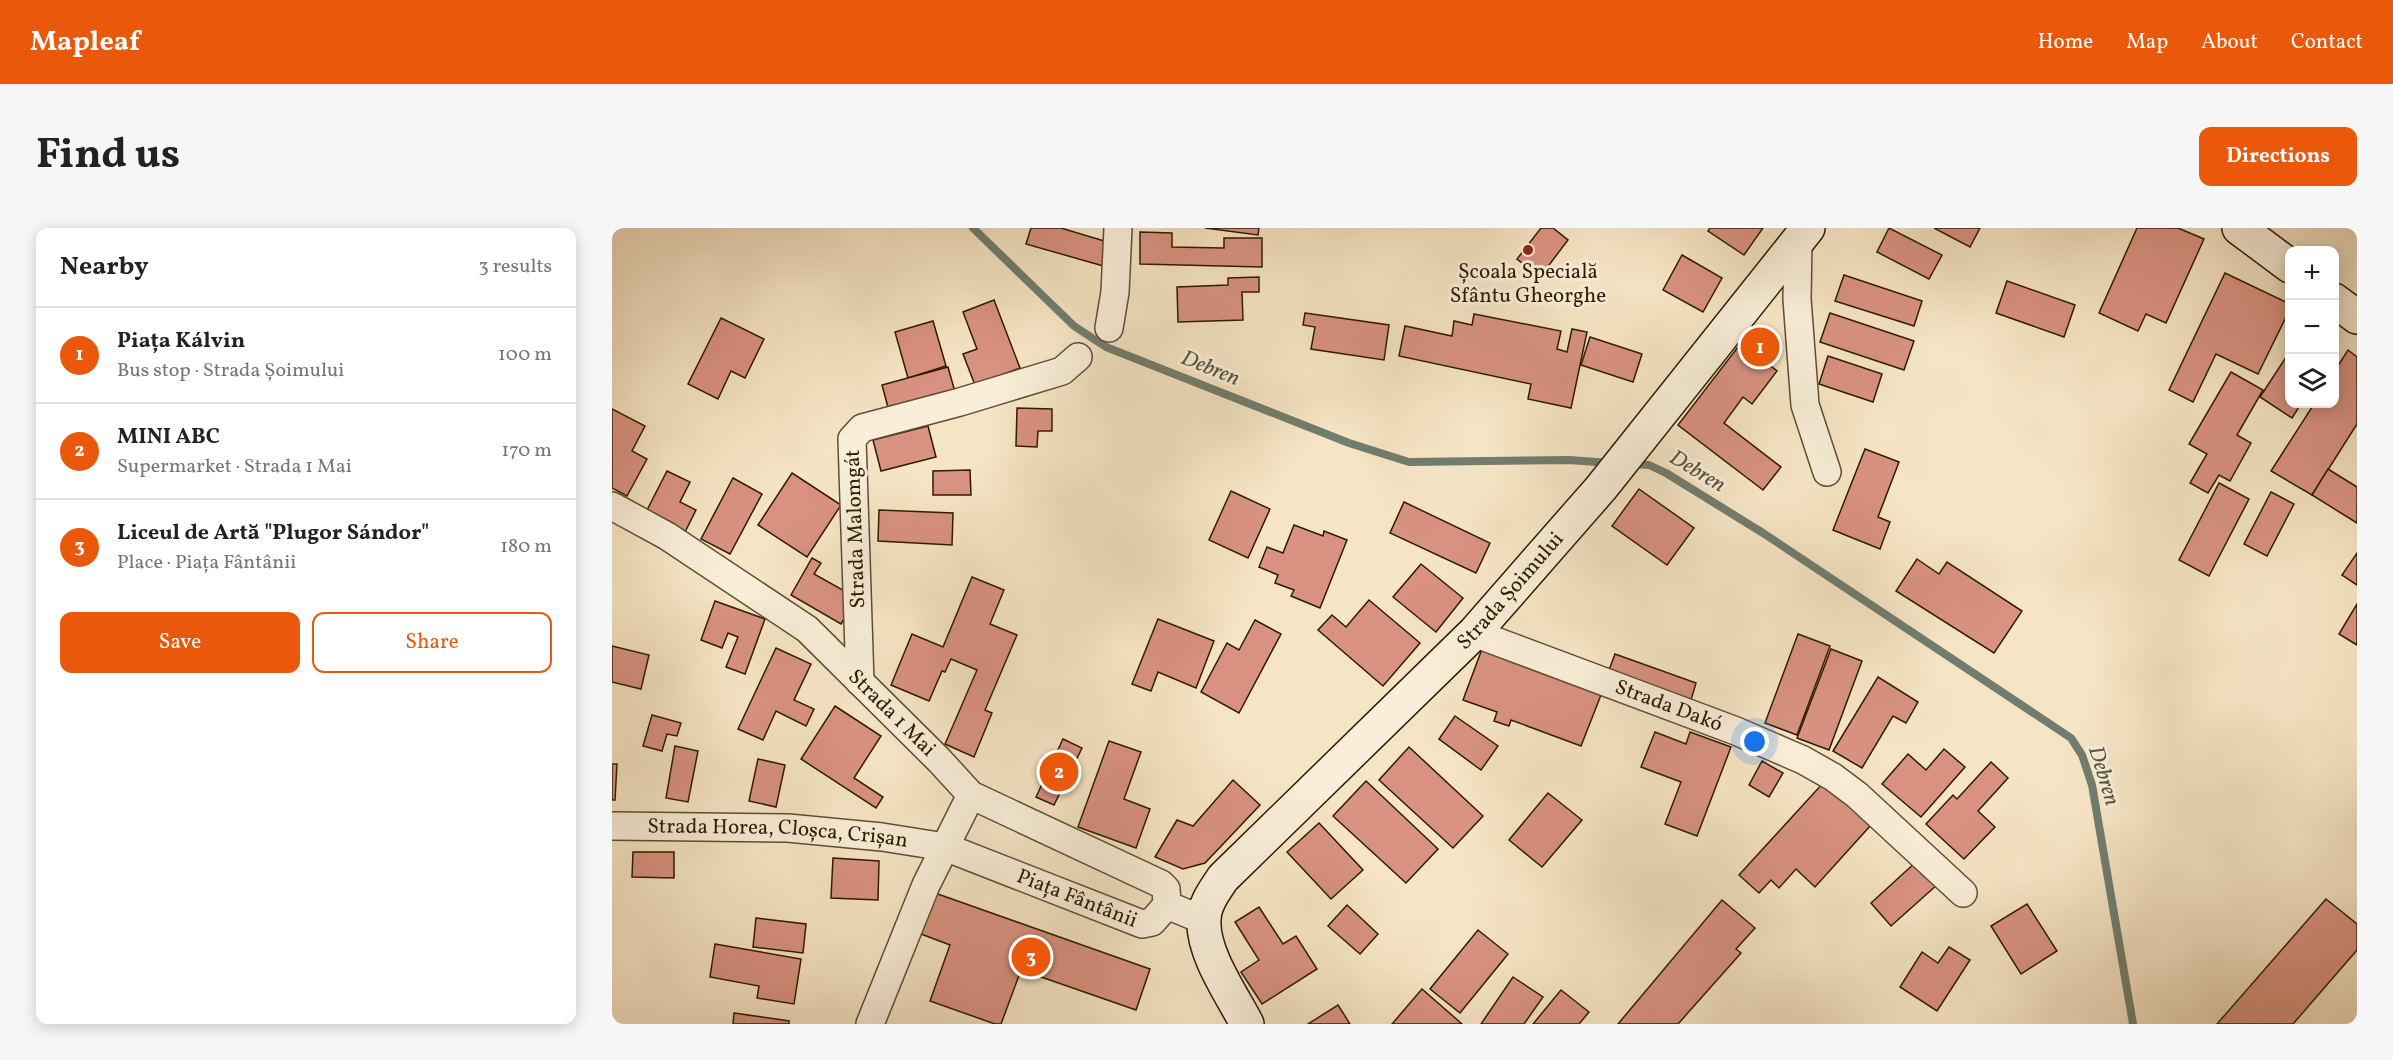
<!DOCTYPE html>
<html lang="en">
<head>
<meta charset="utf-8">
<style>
	body { margin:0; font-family:Vollkorn,serif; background:#f6f6f6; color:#222 }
	.controls { position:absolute; right:18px; top:18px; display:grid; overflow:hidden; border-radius:12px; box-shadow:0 3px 15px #0003 }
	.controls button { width:54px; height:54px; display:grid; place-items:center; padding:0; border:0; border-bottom:2px solid #e0e0e0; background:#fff; color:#222; font:30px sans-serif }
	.you { position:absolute; left:1143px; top:514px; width:21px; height:21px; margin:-15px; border:4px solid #fff; border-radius:50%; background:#1a73e8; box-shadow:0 0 0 9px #1a73e833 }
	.badge { display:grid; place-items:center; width:39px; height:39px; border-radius:50%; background:#ea580c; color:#fff; font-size:20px; font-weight:700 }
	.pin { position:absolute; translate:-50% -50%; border:3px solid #fff; box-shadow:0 2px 6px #0006 }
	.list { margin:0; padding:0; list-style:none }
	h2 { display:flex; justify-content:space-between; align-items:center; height:78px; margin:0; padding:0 24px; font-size:26px }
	h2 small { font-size:20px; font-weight:400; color:#767676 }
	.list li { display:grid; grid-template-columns:39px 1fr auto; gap:18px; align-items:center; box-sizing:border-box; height:96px; padding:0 24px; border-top:2px solid #e0e0e0 }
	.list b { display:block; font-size:22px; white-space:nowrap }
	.list p { margin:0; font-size:20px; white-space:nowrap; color:#767676 }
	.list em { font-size:20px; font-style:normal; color:#767676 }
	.actions { display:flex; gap:12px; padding:18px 24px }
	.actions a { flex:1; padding:14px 0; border:2px solid #ea580c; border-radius:12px; text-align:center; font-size:21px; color:#ea580c }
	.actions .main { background:#ea580c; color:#fff }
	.icon { flex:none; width:33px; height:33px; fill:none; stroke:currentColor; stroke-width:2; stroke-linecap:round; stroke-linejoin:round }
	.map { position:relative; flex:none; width:1745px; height:796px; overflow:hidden; border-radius:12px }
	header { display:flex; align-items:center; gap:36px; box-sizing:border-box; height:84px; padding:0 30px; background:#ea580c; color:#fff }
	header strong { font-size:28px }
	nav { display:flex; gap:33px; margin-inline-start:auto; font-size:21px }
	.intro { display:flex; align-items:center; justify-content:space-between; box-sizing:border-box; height:144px; padding:0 36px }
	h1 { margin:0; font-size:42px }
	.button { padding:15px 27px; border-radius:12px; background:#ea580c; color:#fff; font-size:21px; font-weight:700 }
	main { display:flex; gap:36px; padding:0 36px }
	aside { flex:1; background:#fff; border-radius:12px; box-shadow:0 3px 15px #0003 }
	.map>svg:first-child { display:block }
</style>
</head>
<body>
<header>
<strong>Mapleaf</strong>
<nav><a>Home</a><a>Map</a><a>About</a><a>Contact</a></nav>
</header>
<div class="intro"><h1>Find us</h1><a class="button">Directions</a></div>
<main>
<aside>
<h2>Nearby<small>3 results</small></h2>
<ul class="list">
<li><span class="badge">1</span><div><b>Piața Kálvin</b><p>Bus stop · Strada Șoimului</p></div><em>100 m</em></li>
<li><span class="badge">2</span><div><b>MINI ABC</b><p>Supermarket · Strada 1 Mai</p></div><em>170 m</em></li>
<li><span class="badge">3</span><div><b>Liceul de Artă &quot;Plugor Sándor&quot;</b><p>Place · Piața Fântânii</p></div><em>180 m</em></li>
</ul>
<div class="actions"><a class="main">Save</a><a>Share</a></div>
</aside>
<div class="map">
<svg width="1745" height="796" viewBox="0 0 1745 796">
	<rect width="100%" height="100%" fill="#f6e5c5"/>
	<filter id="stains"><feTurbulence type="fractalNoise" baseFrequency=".00333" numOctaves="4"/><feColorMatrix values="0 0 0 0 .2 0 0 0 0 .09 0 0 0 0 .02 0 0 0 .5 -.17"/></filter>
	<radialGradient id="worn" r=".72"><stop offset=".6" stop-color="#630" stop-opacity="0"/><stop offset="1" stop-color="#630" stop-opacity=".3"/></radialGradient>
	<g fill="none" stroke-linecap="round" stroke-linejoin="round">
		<g stroke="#717d6e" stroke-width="8">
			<path d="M361 0 462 98 494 119 737 215 797 234 957 232 998 235"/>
			<path d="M1020 236 1037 237 1054 245 1151 305 1459 510 1470 527 1480 557 1521 796"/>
		</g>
	</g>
	<g fill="#d99281" stroke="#2e1b00" stroke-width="1.5">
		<path d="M419 0H449L509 18 502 41 414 16Z"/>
		<path d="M593 0H647L646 7Z"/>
		<path d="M929 0H941L956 12 928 49 905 31Z"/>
		<path d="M1098 0H1151L1132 27 1096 3Z"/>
		<path d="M1277 0 1330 27 1317 51 1265 24Z"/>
		<path d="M1322 0H1368L1358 19Z"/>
		<path d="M1525 0H1566L1592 11 1554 95 1534 86 1526 103 1487 85Z"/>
		<path d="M528 4 560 5V19L612 20V10H650V39L528 36Z"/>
		<path d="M1070 27 1110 50 1091 84 1051 62Z"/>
		<path d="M1613 45 1678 76V81L1646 146 1604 126 1581 174 1557 162Z"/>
		<path d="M1232 47 1310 73 1302 98 1223 73Z"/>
		<path d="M647 49V64H630L631 92 566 94 565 59 616 57V50Z"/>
		<path d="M1395 53 1463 77 1452 109 1384 85Z"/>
		<path d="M382 72 408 140 363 157 351 126 365 121 351 84Z"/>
		<path d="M693 85 777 97 772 132 699 121 703 99 691 97Z"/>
		<path d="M1218 85 1302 113 1292 142 1208 114Z"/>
		<path d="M862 86 949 103 945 121 955 124 960 101 975 104 959 180 916 171 919 156 787 128 793 98 840 108 842 93 860 97Z"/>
		<path d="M109 90 152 111 133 150 119 143 106 171 76 156Z"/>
		<path d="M321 93 334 138 296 150 283 104Z"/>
		<path d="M978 109 1030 126 1021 154 969 137Z"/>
		<path d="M1129 115 1165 143 1140 176 1131 169 1112 195 1169 239 1151 262 1066 197Z"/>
		<path d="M1736 122 1745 129V196L1700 267 1659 243 1702 176H1722V144Z"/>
		<path d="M1678 123V176H1689L1680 190 1648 169Z"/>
		<path d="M1216 128 1270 146 1261 174 1207 156Z"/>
		<path d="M336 139 343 164 277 183 270 157Z"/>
		<path d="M1619 144 1651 162 1625 207 1639 215 1618 253 1607 247 1596 265 1578 255 1595 226 1577 216Z"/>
		<path d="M405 180 440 181V203H426L425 219 404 218Z"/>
		<path d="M0 181 33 198 20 223 35 231 15 268 0 260Z"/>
		<path d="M316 198 324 229 269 243 261 212Z"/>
		<path d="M1253 221 1287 234 1266 289 1278 294 1268 321 1221 302Z"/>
		<path d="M1716 241 1745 259V295L1700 267Z"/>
		<path d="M358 242 359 267H321V243Z"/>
		<path d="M55 243 78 254 68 274 84 282 73 304 34 284Z"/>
		<path d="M180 245 229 277 195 329 146 297Z"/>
		<path d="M121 250 150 266 118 326 89 311Z"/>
		<path d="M1607 255 1637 271 1597 348 1567 332Z"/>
		<path d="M1027 261 1082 300 1055 337 1000 298Z"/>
		<path d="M619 263 658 281 636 330 597 312Z"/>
		<path d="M1659 264 1682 276 1655 328 1632 316Z"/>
		<path d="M792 274 878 315 864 345 778 305Z"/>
		<path d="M267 282 341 285 340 317 266 313Z"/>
		<path d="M682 297 711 308 712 303 735 312 708 380 679 368 682 362 663 355 666 347 647 339 655 319 671 325Z"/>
		<path d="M1745 325V357L1730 347Z"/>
		<path d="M200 330 209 335 202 346 245 370 229 396 179 367Z"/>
		<path d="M1305 331 1327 346 1335 334 1410 383 1382 425 1284 363Z"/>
		<path d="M809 336 851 370 824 404 781 369Z"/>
		<path d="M360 349 392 362 378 396 405 407 373 482 380 485 362 529 333 516 365 442 339 431 333 444 330 443 317 473 279 457 300 406 331 419Z"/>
		<path d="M757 372 808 415 771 458 706 402 720 387 734 399Z"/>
		<path d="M103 373 153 391 133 446 114 439 126 409 116 405 110 420 89 412Z"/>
		<path d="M1745 376V417L1727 406Z"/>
		<path d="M546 391 602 413 584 460 546 444 539 463 520 456Z"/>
		<path d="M643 392 669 406 627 485 589 464 615 415 627 422Z"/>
		<path d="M1186 406 1218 418 1185 507 1153 495Z"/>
		<path d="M0 418 37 427 29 461 0 454Z"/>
		<path d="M164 420 199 436 182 472 202 481 194 498 164 483 151 512 126 501Z"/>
		<path d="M870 421 989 467 969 518 899 492 897 498 882 493 885 484 851 472Z"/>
		<path d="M1219 421 1250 433 1217 522 1185 510Z"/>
		<path d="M1003 426 1084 455 1079 472 997 442Z"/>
		<path d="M1266 449 1306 474 1294 495 1281 488 1250 540 1221 523Z"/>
		<path d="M223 478 269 508 242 550 271 569 264 580 189 531Z"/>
		<path d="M40 487 69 495 65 508 55 506 50 523 31 518Z"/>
		<path d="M843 488 886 518 869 542 827 511Z"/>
		<path d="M1043 504 1074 516 1078 504 1119 519 1085 608 1053 596 1069 554 1029 539Z"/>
		<path d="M451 511 470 520 442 577 424 569Z"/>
		<path d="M497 513 529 524 512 571 538 581 524 620 466 599Z"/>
		<path d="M63 518 86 523 76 574 54 570Z"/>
		<path d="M797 519 871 588 841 620 767 552Z"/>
		<path d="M1332 521 1353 539 1309 589 1270 556 1296 526 1314 542Z"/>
		<path d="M146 531 173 537 164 579 137 573Z"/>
		<path d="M1150 533 1171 545 1157 569 1137 557Z"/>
		<path d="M1379 534 1396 550 1366 583 1383 599 1352 631 1314 596 1341 567 1345 571Z"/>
		<path d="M0 536H5L3 572H0Z"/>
		<path d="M621 552 648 577 593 635 571 641 543 629 565 592 581 598Z"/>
		<path d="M754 553 826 621 794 655 721 588Z"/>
		<path d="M1212 554 1259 597 1203 659 1184 641 1167 660 1159 652 1147 665 1127 647Z"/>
		<path d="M936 565 970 592 930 639 897 612Z"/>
		<path d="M707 595 751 642 719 671 675 624Z"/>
		<path d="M21 624H62V650L20 649Z"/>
		<path d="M221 630 267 633 266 672 219 670Z"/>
		<path d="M1305 633 1326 656 1279 698 1259 675Z"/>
		<path d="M323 665 538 741 524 782 409 742 389 796H383L318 773 338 717 309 706Z"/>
		<path d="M1714 671 1745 696V722L1681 796H1605Z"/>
		<path d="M1110 672 1143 700 1124 721 1129 725 1066 796H1006Z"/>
		<path d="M1415 676 1445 723 1409 746 1379 698Z"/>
		<path d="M735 677 766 706 748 726 716 698Z"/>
		<path d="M647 679 671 716 684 708 705 741 650 776 629 744 647 732 623 694Z"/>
		<path d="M144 690 194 696 191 725 141 719Z"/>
		<path d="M866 702 896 726 848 785 818 761Z"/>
		<path d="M103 716 189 731 182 776 145 770 147 758 98 749Z"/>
		<path d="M1337 719 1358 732 1325 783 1288 759 1310 724 1326 735Z"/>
		<path d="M901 749 931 769 912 796H869Z"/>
		<path d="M810 761 850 796H780Z"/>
		<path d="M949 762 977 784 967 796H921Z"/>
		<path d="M726 777 738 796H696Z"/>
		<path d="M122 785 177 793V796H121Z"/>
	</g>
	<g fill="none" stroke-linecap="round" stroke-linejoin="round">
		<defs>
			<g id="street">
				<path d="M1186 12 1185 71 1193 177 1215 244"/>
				<path d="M497 100 503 64 506 0"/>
				<path id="s1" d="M0 278 55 308 195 401 327 532 359 567 549 656 554 661 555 677"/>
				<path id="s2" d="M862 405 1124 503 1191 532 1221 549 1245 567 1351 665"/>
				<path d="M248 454 240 211 250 200 348 174 450 143 466 129"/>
				<path id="s3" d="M0 598 176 600 270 609 333 619 530 696 540 694 555 677 591 692"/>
				<path d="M258 796 314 657 359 567"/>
			</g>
			<g id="secondary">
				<path d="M1627 0 1678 38"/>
				<path d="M1722 72 1745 89"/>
				<path id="s4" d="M635 796C620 767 590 725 592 692 592 676 603 662 611 650L862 405 989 260 1196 0"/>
			</g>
		</defs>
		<use href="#street" stroke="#604e31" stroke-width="30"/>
		<use href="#secondary" stroke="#2e1b00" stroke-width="36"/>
		<use href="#street" stroke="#f9eed9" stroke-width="27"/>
		<use href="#secondary" stroke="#f9eed9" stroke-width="33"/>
	</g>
	<circle fill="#8f2418" stroke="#f9eed9" stroke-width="2" cx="916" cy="22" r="6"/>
	<g text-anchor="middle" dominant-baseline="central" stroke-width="6" stroke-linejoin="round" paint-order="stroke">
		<g font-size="21" fill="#2e1b00" stroke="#f9eed9">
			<text x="916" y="44">Școala Specială<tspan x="916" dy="24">Sfântu Gheorghe</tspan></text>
		</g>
		<g font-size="21" fill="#2e1b00" stroke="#f9eed9">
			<text transform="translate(244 301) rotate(-92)">Strada Malomgát</text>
			<text stroke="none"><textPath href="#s4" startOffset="567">Strada Șoimului</textPath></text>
			<text stroke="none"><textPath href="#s2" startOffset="208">Strada Dakó</textPath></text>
			<text stroke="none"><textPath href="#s1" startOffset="350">Strada 1 Mai</textPath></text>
			<text stroke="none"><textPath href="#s3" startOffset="166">Strada Horea, Cloșca, Crișan</textPath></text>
			<text stroke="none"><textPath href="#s3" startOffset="476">Piața Fântânii</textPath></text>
		</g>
		<g font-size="22" font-style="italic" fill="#555440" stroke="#f9eed9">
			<text transform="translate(598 141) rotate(22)">Debren</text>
			<text transform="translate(1085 244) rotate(31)">Debren</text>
			<text transform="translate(1491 548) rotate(73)">Debren</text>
		</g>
	</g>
	<rect width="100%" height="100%" filter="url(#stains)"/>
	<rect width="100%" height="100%" fill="url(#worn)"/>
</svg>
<div class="controls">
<button>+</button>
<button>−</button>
<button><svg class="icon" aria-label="layers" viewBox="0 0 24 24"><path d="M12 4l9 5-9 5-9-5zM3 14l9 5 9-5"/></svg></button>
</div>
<div class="you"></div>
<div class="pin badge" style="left:1148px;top:119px">1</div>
<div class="pin badge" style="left:447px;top:544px">2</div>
<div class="pin badge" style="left:419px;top:729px">3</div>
</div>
</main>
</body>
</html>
